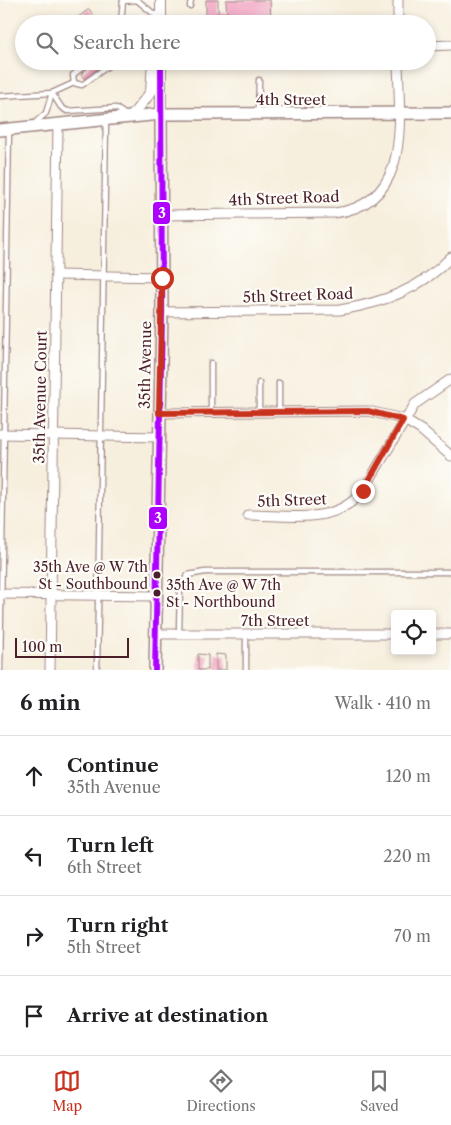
<!DOCTYPE html>
<html lang="en">
<head>
<meta charset="utf-8">
<style>
	body { margin:0; font-family:"Libre Caslon Text",serif; background:#f2f2f2; color:#202124 }
	.controls { position:absolute; right:15px; bottom:15px; display:grid; overflow:hidden; border-radius:5px; box-shadow:0 2px 8px #0003 }
	.controls button { width:45px; height:45px; display:grid; place-items:center; padding:0; border:0; border-bottom:1px solid #e0e0e0; background:#fff; color:#202124; font:25px sans-serif }
	.scale { position:absolute; left:15px; bottom:12px; width:114px; box-sizing:border-box; padding-left:5px; border:2px solid #4a1f2b; border-top:0; font-size:14px; line-height:18px; white-space:nowrap; color:#4a1f2b; -webkit-text-stroke:4px #fdfcf7; paint-order:stroke }
	.stop { position:absolute; width:15px; height:15px; margin:-11px; border:4px solid #c8321e; border-radius:50%; background:#fff }
	.stop.end { background:#c8321e; border-color:#fff; box-shadow:0 1px 5px #0008 }
	.list { margin:0; padding:0; list-style:none }
	h2 { display:flex; justify-content:space-between; align-items:center; height:65px; margin:0; padding:0 20px; font-size:21px }
	h2 small { font-size:16px; font-weight:400; color:#757577 }
	.list li { display:grid; grid-template-columns:32px 1fr auto; gap:15px; align-items:center; box-sizing:border-box; height:80px; padding:0 20px; border-top:1px solid #e0e0e0 }
	.list b { display:block; font-size:19px; white-space:nowrap }
	.list p { margin:0; font-size:16px; white-space:nowrap; color:#757577 }
	.list em { font-size:16px; font-style:normal; color:#757577 }
	.icon { flex:none; width:28px; height:28px; fill:none; stroke:currentColor; stroke-width:2; stroke-linecap:round; stroke-linejoin:round }
	.map { position:relative; flex:none; width:451px; height:670px; overflow:hidden }
	.search { position:absolute; background:#fff; box-shadow:0 2px 8px #0003; left:15px; right:15px; top:15px; height:55px; display:flex; align-items:center; gap:12px; box-sizing:border-box; padding:0 18px; border-radius:28px; color:#757577; font-size:19px }
	.sheet { height:385px; background:#fff }
	nav { display:flex; justify-content:space-around; align-items:center; box-sizing:border-box; height:70px; border-top:1px solid #e0e0e0; background:#fff; font-size:14px; color:#757577 }
	nav a { display:grid; justify-items:center; gap:2px }
	nav .on { color:#c8321e }
	.map>svg:first-child { display:block }
</style>
</head>
<body>
<div class="map">
<svg width="451" height="670" viewBox="0 0 451 670">
	<rect width="100%" height="100%" fill="#fdfcf7"/>
	<filter id="ink" filterUnits="userSpaceOnUse"><feTurbulence type="fractalNoise" baseFrequency=".02" numOctaves="2"/><feDisplacementMap in="SourceGraphic" scale="10" xChannelSelector="R" yChannelSelector="G"/><feConvolveMatrix kernelMatrix="1 2 1 2 8 2 1 2 1" color-interpolation-filters="sRGB"/></filter>
	<filter id="wash" filterUnits="userSpaceOnUse"><feTurbulence type="fractalNoise" baseFrequency=".0096" numOctaves="4" result="noise"/><feDisplacementMap in="SourceGraphic" scale="20" xChannelSelector="R" yChannelSelector="G"/><feGaussianBlur stdDeviation="1.12" result="paint"/><feColorMatrix in="noise" values="0 0 0 0 0 0 0 0 0 0 0 0 0 0 0 0 0 1.4 0 .05"/><feComposite in="paint" operator="in"/></filter>
	<g filter="url(#wash)">
		<rect width="100%" height="100%" fill="#f7efde"/>
		<g id="blocks">
			<g fill="#f09bbd">
				<path d="M206 0H218V13H227L226 0H270L271 24H226V18L206 20Z"/>
				<path d="M89 9 100 24H69Z"/>
				<path d="M97 61H107L85 79 81 74Z"/>
				<path d="M198 654 208 655V670H198Z"/>
				<path d="M216 654 226 655V670H216Z"/>
			</g>
		</g>
	</g>
	<g filter="url(#ink)">
		<use href="#blocks" fill-opacity="0" stroke="#a08784" stroke-width="1"/>
		<g fill="none" stroke-linecap="round" stroke-linejoin="round">
			<defs>
				<g id="service">
					<path d="M123 1 137 0 160 19"/>
					<path d="M190 6 191 0"/>
					<path d="M121 24 123 0"/>
					<path d="M74 83 82 85 115 61"/>
					<path d="M52 93 61 107 67 111 116 108 126 115"/>
					<path d="M0 96 52 93 74 83 73 75 90 61"/>
					<path d="M258 114 259 80"/>
					<path d="M35 123 46 113 52 93"/>
					<path d="M211 363V412"/>
					<path d="M259 383V412"/>
					<path d="M279 383V412"/>
					<path d="M179 634 180 586 188 575 205 572H451"/>
					<path d="M246 634V670"/>
					<path d="M0 670 9 129"/>
					<path d="M97 670 106 121"/>
				</g>
				<g id="minor">
					<path d="M398 0V24"/>
					<path d="M427 46 451 45"/>
					<path d="M162 215 334 213C413 204 399 119 398 61"/>
					<path d="M56 275 162 277"/>
					<path d="M162 312 340 310C383 303 421 289 451 257"/>
					<path d="M159 413 368 411 403 419 421 430 451 456"/>
					<path d="M0 434 159 437"/>
					<path d="M248 515C290 515 334 526 363 491L415 404 451 379"/>
					<path d="M0 594 155 596"/>
					<path d="M155 634H395"/>
					<path d="M432 634H451"/>
					<path d="M50 670 58 124"/>
				</g>
				<g id="tertiary">
					<path d="M161 0V24"/>
					<path d="M161 61V114"/>
					<path d="M131 117 151 92 153 61"/>
				</g>
				<g id="secondary">
					<path d="M0 130 161 114 451 113"/>
					<path d="M155 670 162 312 161 114"/>
				</g>
			</defs>
			<use href="#service" stroke="#a08784" stroke-width="7"/>
			<use href="#minor" stroke="#a08784" stroke-width="11"/>
			<use href="#tertiary" stroke="#a08784" stroke-width="12"/>
			<use href="#secondary" stroke="#a08784" stroke-width="14"/>
			<use href="#service" stroke="#fff" stroke-width="4.5"/>
			<use href="#minor" stroke="#fff" stroke-width="9"/>
			<use href="#tertiary" stroke="#fff" stroke-width="10"/>
			<use href="#secondary" stroke="#fff" stroke-width="11"/>
			<defs>
				<path id="bus-1" d="M155 670 162 312 161 61"/>
			</defs>
			<use href="#bus-1" stroke="#fdfcf7" stroke-width="10"/>
			<use href="#bus-1" stroke="#ae00ff" stroke-width="6"/>
		</g>
	</g>
	<g fill="none" stroke-linecap="round" stroke-linejoin="round" filter="url(#ink)">
		<path stroke="#c8321e" stroke-width="6" d="M162 278 159 413 368 411 403 420 363 491"/>
	</g>
	<g fill="#4a1f2b" stroke="#fdfcf7" stroke-width="2">
		<circle cx="157" cy="575" r="4.5"/>
		<circle cx="157" cy="593" r="4.5"/>
	</g>
	<g text-anchor="middle" dominant-baseline="central" stroke-width="4.5" stroke-linejoin="round" paint-order="stroke">
		<g font-size="14" fill="#4a1f2b" stroke="#fdfcf7" text-anchor="end">
			<text x="148" y="567">35th Ave @ W 7th<tspan x="148" dy="17">St - Southbound</tspan></text>
			<text x="166" y="585" text-anchor="start">35th Ave @ W 7th<tspan x="166" dy="17">St - Northbound</tspan></text>
		</g>
		<g font-size="15" fill="#4a1f2b" stroke="#fdfcf7">
			<text x="291" y="99">4th Street</text>
			<text transform="translate(284 198) rotate(-2)">4th Street Road</text>
			<text transform="translate(298 295) rotate(-2)">5th Street Road</text>
			<text transform="translate(145 365) rotate(-89)">35th Avenue</text>
			<text transform="translate(40 397) rotate(-89)">35th Avenue Court</text>
			<text transform="translate(292 500) rotate(-2)">5th Street</text>
			<text x="275" y="620">7th Street</text>
		</g>
	</g>
	<g stroke="#fdfcf7" stroke-width="2">
		<rect x="152" y="201" width="19" height="24" rx="5" fill="#ae00ff"/>
		<rect x="148" y="506" width="20" height="24" rx="5" fill="#ae00ff"/>
	</g>
	<g font-size="14" text-anchor="middle" font-weight="bold" fill="#fff">
		<text x="162" y="218">3</text>
		<text x="158" y="523">3</text>
	</g>
</svg>
<div class="controls">
<button><svg class="icon" aria-label="locate" viewBox="0 0 24 24"><circle cx="12" cy="12" r="6"/><path d="M12 2v4M12 18v4M2 12h4M18 12h4"/></svg></button>
</div>
<div class="scale">100 m</div>
<div class="stop" style="left:162px;top:278px"></div>
<div class="stop end" style="left:363px;top:491px"></div>
<div class="search"><svg class="icon" aria-label="search" viewBox="0 0 24 24"><circle cx="10" cy="10" r="6"/><path d="M15 15l6 6"/></svg>Search here</div>
</div>
<section class="sheet">
<h2>6 min<small>Walk · 410 m</small></h2>
<ul class="list">
<li><svg class="icon" aria-label="ahead" viewBox="0 0 24 24"><path d="M12 20V5M6 11l6-6 6 6"/></svg><div><b>Continue</b><p>35th Avenue</p></div><em>120 m</em></li>
<li><svg class="icon" aria-label="left" viewBox="0 0 24 24"><path d="M17 20v-9H6M10 6l-5 5 5 5"/></svg><div><b>Turn left</b><p>6th Street</p></div><em>220 m</em></li>
<li><svg class="icon" aria-label="right" viewBox="0 0 24 24"><path d="M7 20v-9h11M14 6l5 5-5 5"/></svg><div><b>Turn right</b><p>5th Street</p></div><em>70 m</em></li>
<li><svg class="icon" aria-label="arrive" viewBox="0 0 24 24"><path d="M6 21V4h12l-3 4 3 4H6"/></svg><div><b>Arrive at destination</b></div></li>
</ul>
</section>
<nav>
<a class="on"><svg class="icon" aria-label="map" viewBox="0 0 24 24"><path d="M3 6l6-2 6 2 6-2v14l-6 2-6-2-6 2zM9 4v14M15 6v14"/></svg>Map</a>
<a><svg class="icon" aria-label="directions" viewBox="0 0 24 24"><path d="M12 3l9 9-9 9-9-9zM9 14v-3h6M13 9l2 2-2 2"/></svg>Directions</a>
<a><svg class="icon" aria-label="saved" viewBox="0 0 24 24"><path d="M7 4h10v16l-5-4-5 4z"/></svg>Saved</a>
</nav>
</body>
</html>
